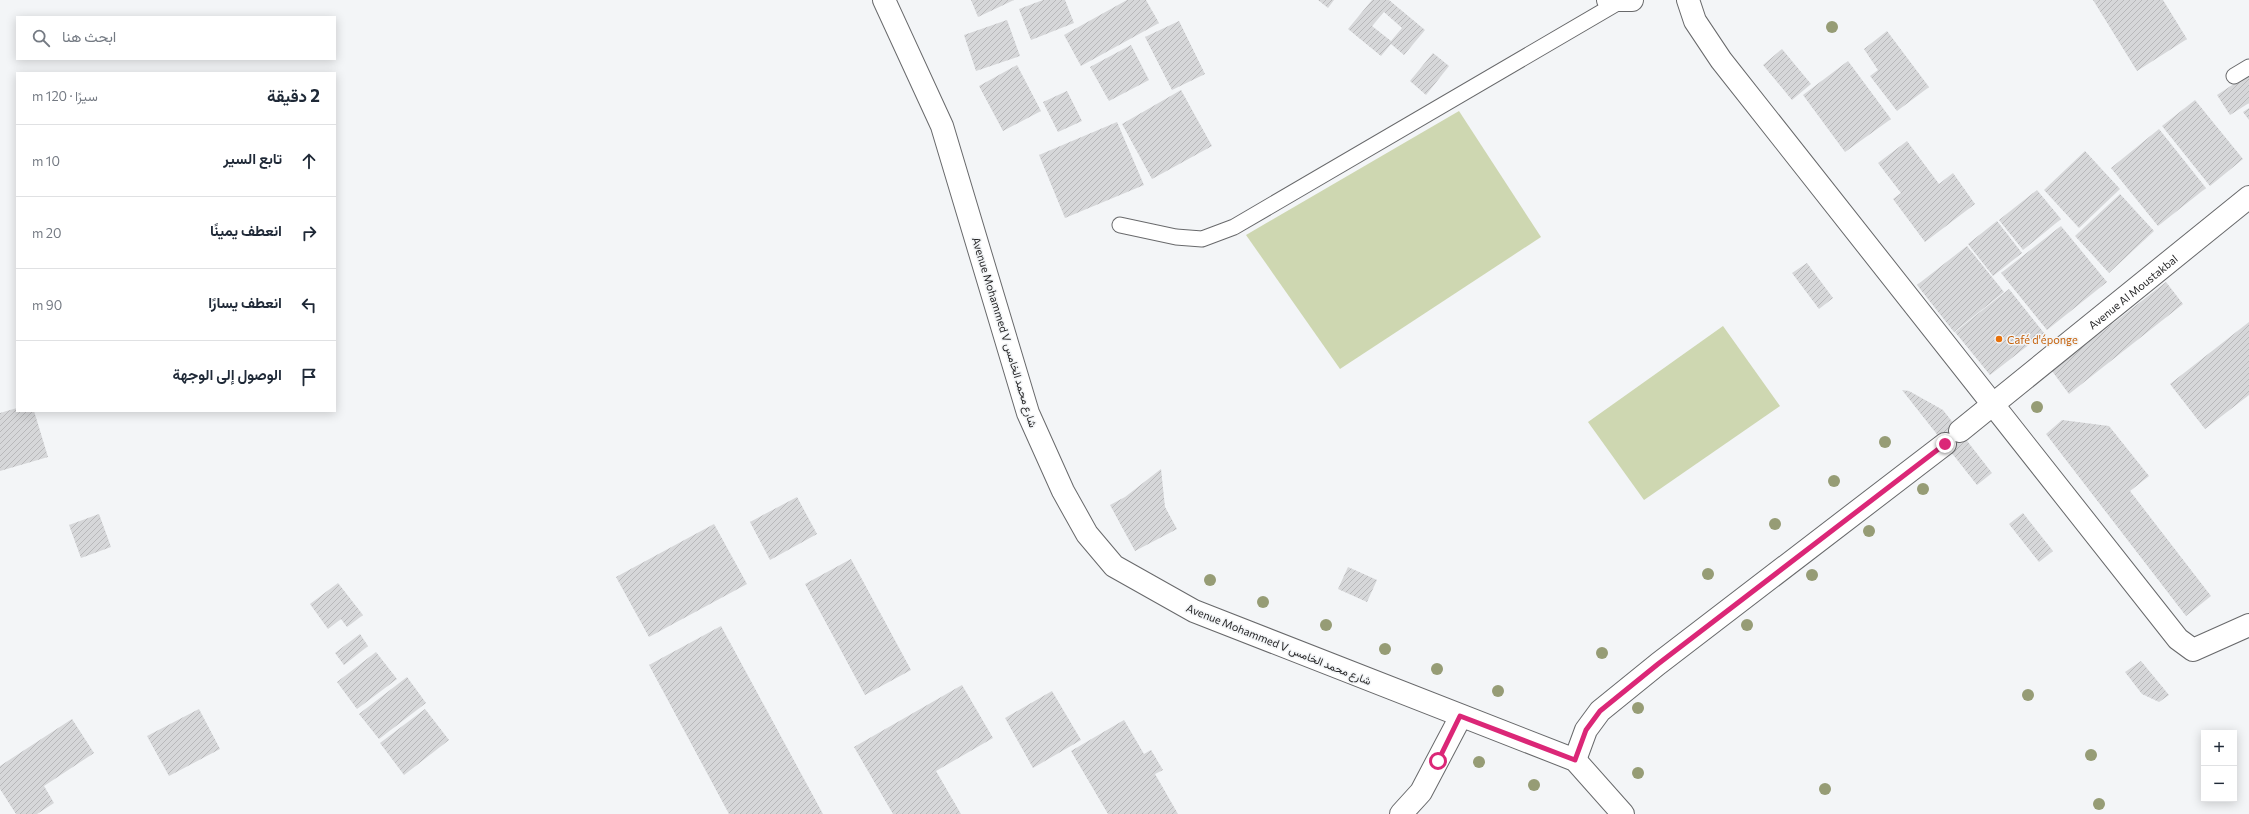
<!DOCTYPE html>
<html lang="ar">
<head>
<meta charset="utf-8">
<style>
	body { margin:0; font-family:Commissioner,Vazirmatn,sans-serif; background:#f2f2f3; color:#1f2937; direction:rtl }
	.controls { position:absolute; right:12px; bottom:12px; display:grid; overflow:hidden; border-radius:0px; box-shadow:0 2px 10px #0003 }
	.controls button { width:36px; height:36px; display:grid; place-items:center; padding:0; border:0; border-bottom:1px solid #e0e1e3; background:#fff; color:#1f2937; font:20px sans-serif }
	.stop { position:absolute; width:12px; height:12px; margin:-9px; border:3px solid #db2777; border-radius:50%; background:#fff }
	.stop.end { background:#db2777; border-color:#fff; box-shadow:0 1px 4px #0008 }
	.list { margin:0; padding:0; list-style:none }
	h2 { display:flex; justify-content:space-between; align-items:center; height:52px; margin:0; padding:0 16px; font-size:17px }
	h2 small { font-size:13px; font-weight:400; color:#747a83 }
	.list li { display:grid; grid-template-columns:26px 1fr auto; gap:12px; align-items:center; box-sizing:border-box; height:72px; padding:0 16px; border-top:1px solid #e0e1e3 }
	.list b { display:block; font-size:15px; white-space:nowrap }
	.list em { font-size:13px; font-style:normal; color:#747a83 }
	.icon { flex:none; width:22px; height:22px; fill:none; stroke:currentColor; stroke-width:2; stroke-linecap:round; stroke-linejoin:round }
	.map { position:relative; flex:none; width:2249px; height:814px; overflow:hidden; direction:ltr }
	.search { position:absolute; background:#fff; box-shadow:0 2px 10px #0003; left:16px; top:16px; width:320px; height:44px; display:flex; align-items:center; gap:10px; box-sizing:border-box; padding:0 14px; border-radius:0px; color:#747a83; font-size:15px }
	.panel { position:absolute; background:#fff; box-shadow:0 2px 10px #0003; left:16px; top:72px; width:320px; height:340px; border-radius:0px; direction:rtl }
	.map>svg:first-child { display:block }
</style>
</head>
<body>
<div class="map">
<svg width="2249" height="814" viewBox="0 0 2249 814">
	<defs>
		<pattern id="building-hatch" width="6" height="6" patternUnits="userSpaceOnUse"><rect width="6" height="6" fill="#d6d7d9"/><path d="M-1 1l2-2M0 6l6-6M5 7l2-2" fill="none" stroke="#b8b8ba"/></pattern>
	</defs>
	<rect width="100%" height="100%" fill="#f3f5f7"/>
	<g fill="#ced7b1">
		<path d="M1459 111 1541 237 1340 369 1246 235Z"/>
		<path d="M1723 326 1780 406 1644 500 1588 422Z"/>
	</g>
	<g fill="url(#building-hatch)" fill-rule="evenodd">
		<path d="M971 0H1014L978 17Z"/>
		<path d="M1043 0H1065L1074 23 1031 40 1019 9Z"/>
		<path d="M1127 0H1146L1159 23 1081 66 1064 35Z"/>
		<path d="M1318 0H1334L1328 8Z"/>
		<path d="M1372 0H1389L1425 30 1404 55 1391 44 1381 56 1348 29ZM1384 12 1402 28 1391 41 1372 26Z"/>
		<path d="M2093 0H2163L2187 39 2137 71Z"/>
		<path d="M1007 20 1020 56 976 71 964 35Z"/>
		<path d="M1179 21 1205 74 1172 90 1145 37Z"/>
		<path d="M1887 31 1929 87 1897 111 1870 76 1878 70 1864 49Z"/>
		<path d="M1131 45 1149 80 1109 101 1090 67Z"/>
		<path d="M1782 49 1811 84 1792 100 1763 65Z"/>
		<path d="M1433 53 1449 66 1426 95 1410 81Z"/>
		<path d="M1848 61 1891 119 1845 152 1803 95Z"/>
		<path d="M1017 65 1041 111 1003 131 979 86Z"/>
		<path d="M2249 74V103L2230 115 2217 95Z"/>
		<path d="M1181 90 1212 146 1152 179 1122 124Z"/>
		<path d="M1067 91 1082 121 1058 132 1043 102Z"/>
		<path d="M2195 100 2243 159 2210 186 2162 126Z"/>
		<path d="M2249 108V120L2243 112Z"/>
		<path d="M1117 122 1144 185 1065 218 1039 155Z"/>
		<path d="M2159 129 2206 188 2158 226 2111 168Z"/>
		<path d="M1907 141 1939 184 1953 173 1975 204 1925 242 1893 199 1901 193 1878 163Z"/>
		<path d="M2085 151 2120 189 2079 228 2044 190Z"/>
		<path d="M2037 190 2061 219 2023 250 1999 220Z"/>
		<path d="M2120 194 2154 231 2109 273 2075 236Z"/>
		<path d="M1997 221 2022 253 1993 276 1968 244Z"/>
		<path d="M2061 226 2107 282 2047 330 2001 273Z"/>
		<path d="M1967 246 2004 292 1954 332 1917 285Z"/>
		<path d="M1807 263 1833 298 1819 309 1792 273Z"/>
		<path d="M2166 282 2183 304 2069 394 2052 371Z"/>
		<path d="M2009 289 2044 333 1990 375 1955 332Z"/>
		<path d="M2249 322V395L2205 429 2170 384Z"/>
		<path d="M1902 390 1909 391 1943 410 1992 473 1977 485Z"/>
		<path d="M17 408V411H34L48 457 0 471V413Z"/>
		<path d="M2062 420 2109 426 2149 476 2130 491 2211 596 2186 616 2046 434Z"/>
		<path d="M1161 469 1165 507 1177 529 1135 551 1110 505 1125 497Z"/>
		<path d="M797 497 817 534 770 560 750 522Z"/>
		<path d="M2023 513 2053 551 2039 562 2009 524Z"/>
		<path d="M99 514 111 547 81 558 69 525Z"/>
		<path d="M714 524 747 584 649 637 616 577Z"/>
		<path d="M851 559 911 670 865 695 805 584Z"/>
		<path d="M1348 567 1377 580 1367 602 1338 589Z"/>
		<path d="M338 583 363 615 347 627 341 619 328 629 310 604Z"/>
		<path d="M721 626 823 814H729L649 665Z"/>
		<path d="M360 634 368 646 344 665 335 653Z"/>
		<path d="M376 652 397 679 357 709 337 682Z"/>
		<path d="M2141 661 2169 695 2159 702 2142 694 2125 672Z"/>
		<path d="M407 677 426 703 379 739 359 714Z"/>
		<path d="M962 685 993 738 936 771 961 814H893L854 747Z"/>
		<path d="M1052 691 1081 740 1033 768 1005 718Z"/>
		<path d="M199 709 220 749 169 776 147 736Z"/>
		<path d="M425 709 449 740 404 775 380 743Z"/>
		<path d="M72 719 94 753 44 786 54 803 37 814H16L0 789V766Z"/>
		<path d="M1124 720 1144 754 1151 750 1163 770 1155 774 1178 814H1108L1071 751Z"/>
	</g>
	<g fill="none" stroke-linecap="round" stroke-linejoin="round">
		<defs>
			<g id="lane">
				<path d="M2234 76 2249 67"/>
				<path d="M1120 225 1176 237 1202 239 1234 227 1619 2"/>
			</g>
			<g id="street">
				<path d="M1608 0H1632"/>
				<path d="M1688 0 1695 21 1721 60 2178 639 2193 650 2249 625"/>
				<path id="s1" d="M1960 431 2249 197"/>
				<path d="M1575 760 1586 730 1600 711 1658 664 1945 444"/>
				<path d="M1401 814 1421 792 1461 716"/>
			</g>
			<path id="secondary" d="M884 0 942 126 1028 413 1063 491 1087 534 1114 566 1194 611 1575 760 1623 814"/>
		</defs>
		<use href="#lane" stroke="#68696b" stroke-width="17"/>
		<use href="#street" stroke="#68696b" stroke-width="24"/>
		<use href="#secondary" stroke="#68696b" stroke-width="24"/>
		<use href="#lane" stroke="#fff" stroke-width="15"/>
		<use href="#street" stroke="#fff" stroke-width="22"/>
		<use href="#secondary" stroke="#fff" stroke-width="22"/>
	</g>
	<g fill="#969c75">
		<circle cx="1832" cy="27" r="6"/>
		<circle cx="2037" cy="407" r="6"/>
		<circle cx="1885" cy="442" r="6"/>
		<circle cx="1834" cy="481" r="6"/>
		<circle cx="1923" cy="489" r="6"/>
		<circle cx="1775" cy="524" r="6"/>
		<circle cx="1869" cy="531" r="6"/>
		<circle cx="1708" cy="574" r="6"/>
		<circle cx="1812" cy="575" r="6"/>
		<circle cx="1210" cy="580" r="6"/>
		<circle cx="1263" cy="602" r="6"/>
		<circle cx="1326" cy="625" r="6"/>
		<circle cx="1747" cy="625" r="6"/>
		<circle cx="1385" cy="649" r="6"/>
		<circle cx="1602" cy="653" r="6"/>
		<circle cx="1437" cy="669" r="6"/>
		<circle cx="1498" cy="691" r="6"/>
		<circle cx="2028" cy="695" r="6"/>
		<circle cx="1638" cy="708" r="6"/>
		<circle cx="2091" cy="755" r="6"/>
		<circle cx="1479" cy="762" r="6"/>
		<circle cx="1638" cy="773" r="6"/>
		<circle cx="1534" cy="785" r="6"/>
		<circle cx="1825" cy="789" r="6"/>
		<circle cx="2099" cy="804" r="6"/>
	</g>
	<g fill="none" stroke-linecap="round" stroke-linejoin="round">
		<path stroke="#db2777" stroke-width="5" d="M1438 761 1460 716 1575 760 1586 730 1600 711 1658 664 1945 444"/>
	</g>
	<circle fill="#e8710a" stroke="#f3f5f7" stroke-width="1.5" cx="1999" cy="339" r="4"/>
	<g text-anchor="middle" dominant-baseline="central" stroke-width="3" stroke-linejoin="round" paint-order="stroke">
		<g font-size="11" fill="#262627" stroke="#f3f5f7">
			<text stroke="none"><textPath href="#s1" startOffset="222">Avenue Al Moustakbal</textPath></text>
			<text transform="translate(1005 332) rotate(73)">Avenue Mohammed V شارع محمد الخامس</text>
			<text transform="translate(1279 644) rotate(22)">Avenue Mohammed V شارع محمد الخامس</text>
		</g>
		<g font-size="11" fill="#c56008" stroke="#f3f5f7" text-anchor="start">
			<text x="2007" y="339">Café d'éponge</text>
		</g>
	</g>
</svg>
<div class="controls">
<button>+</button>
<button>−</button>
</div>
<div class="stop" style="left:1438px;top:761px"></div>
<div class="stop end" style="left:1945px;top:444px"></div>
<div class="search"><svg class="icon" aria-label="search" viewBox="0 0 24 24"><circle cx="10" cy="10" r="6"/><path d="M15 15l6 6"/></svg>ابحث هنا</div>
<section class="panel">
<h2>2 دقيقة<small>سيرًا · 120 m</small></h2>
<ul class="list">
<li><svg class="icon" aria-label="ahead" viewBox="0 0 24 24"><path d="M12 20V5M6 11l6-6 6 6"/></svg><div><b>تابع السير</b></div><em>10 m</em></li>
<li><svg class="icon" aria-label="right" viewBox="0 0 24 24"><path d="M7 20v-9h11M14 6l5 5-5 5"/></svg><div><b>انعطف يمينًا</b></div><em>20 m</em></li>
<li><svg class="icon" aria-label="left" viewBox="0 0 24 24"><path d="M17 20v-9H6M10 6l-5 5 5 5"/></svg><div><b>انعطف يسارًا</b></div><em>90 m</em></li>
<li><svg class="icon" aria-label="arrive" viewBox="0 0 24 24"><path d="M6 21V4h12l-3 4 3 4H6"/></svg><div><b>الوصول إلى الوجهة</b></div></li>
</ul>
</section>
</div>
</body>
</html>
